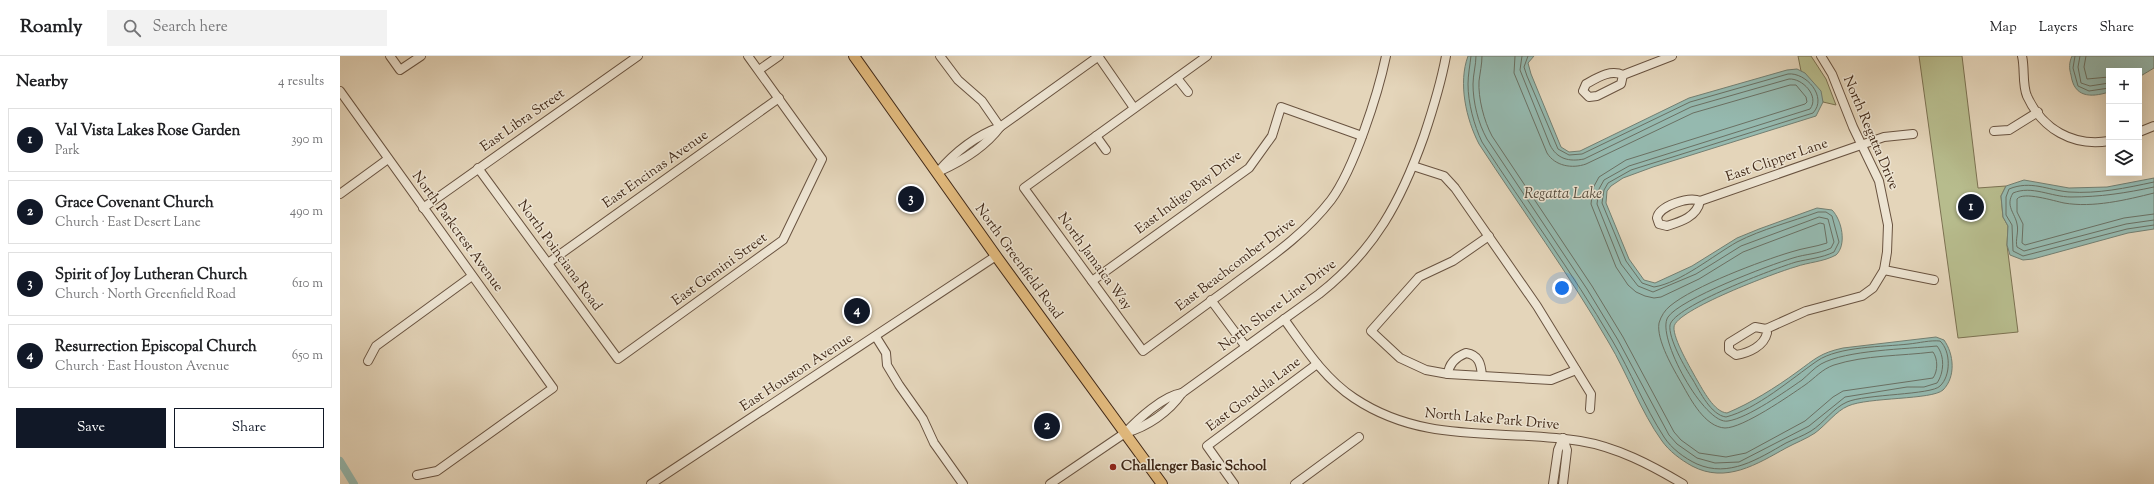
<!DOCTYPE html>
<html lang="en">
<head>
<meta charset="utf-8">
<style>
	body { margin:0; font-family:"Sorts Mill Goudy",serif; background:#f2f2f2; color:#202124 }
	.controls { position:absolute; right:12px; top:12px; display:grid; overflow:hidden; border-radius:0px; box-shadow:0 4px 16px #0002 }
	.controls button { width:36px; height:36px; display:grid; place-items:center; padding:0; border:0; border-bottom:1px solid #e0e0e0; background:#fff; color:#202124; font:20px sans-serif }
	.you { position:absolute; left:1222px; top:232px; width:14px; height:14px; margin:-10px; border:3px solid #fff; border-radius:50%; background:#1a73e8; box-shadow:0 0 0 6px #1a73e833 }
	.badge { display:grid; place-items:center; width:26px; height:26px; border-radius:50%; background:#111827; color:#fff; font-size:13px; font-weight:700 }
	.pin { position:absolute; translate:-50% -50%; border:2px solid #fff; box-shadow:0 1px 4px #0006 }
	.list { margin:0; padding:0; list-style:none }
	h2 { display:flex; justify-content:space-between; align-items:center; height:52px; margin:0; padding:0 16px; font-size:17px }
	h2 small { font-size:13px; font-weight:400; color:#757577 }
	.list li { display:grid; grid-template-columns:26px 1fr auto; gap:12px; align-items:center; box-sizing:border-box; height:64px; margin:0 8px 8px; padding:0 8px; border:1px solid #e0e0e0; border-radius:0px }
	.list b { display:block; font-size:15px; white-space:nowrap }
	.list p { margin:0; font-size:13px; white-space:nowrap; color:#757577 }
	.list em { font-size:13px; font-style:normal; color:#757577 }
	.actions { display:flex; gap:8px; padding:12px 16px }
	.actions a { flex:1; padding:9px 0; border:1px solid #111827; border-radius:0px; text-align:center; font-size:14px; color:#111827 }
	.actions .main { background:#111827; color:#fff }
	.icon { flex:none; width:22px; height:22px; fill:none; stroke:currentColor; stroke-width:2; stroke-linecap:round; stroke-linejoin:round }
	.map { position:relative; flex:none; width:1814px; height:428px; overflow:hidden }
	header { display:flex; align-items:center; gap:24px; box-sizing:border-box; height:56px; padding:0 20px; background:#fff; border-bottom:1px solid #e0e0e0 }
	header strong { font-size:19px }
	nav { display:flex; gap:22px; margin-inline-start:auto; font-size:14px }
	.search { width:280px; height:36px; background:#f2f2f2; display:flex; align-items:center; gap:10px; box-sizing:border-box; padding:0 14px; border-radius:0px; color:#757577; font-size:15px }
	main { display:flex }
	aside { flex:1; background:#fff }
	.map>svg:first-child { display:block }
</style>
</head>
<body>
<header>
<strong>Roamly</strong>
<div class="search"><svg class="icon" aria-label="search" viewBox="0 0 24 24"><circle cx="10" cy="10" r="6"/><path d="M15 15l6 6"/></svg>Search here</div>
<nav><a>Map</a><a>Layers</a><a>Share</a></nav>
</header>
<main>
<aside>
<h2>Nearby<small>4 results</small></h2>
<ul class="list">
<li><span class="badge">1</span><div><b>Val Vista Lakes Rose Garden</b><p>Park</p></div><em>390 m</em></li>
<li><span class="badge">2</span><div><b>Grace Covenant Church</b><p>Church · East Desert Lane</p></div><em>490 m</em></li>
<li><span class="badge">3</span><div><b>Spirit of Joy Lutheran Church</b><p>Church · North Greenfield Road</p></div><em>610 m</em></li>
<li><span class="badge">4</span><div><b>Resurrection Episcopal Church</b><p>Church · East Houston Avenue</p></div><em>650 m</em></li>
</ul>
<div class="actions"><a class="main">Save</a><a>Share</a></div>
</aside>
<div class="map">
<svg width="1814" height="428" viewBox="0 0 1814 428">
	<rect width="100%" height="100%" fill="#e4d5ba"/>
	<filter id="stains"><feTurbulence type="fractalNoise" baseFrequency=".005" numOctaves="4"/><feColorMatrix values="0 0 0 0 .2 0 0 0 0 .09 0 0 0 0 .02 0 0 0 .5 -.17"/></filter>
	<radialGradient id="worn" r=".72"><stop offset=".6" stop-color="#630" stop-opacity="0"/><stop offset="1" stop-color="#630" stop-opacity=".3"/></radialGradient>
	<g fill="#b7bc8d" stroke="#7c7252">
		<path d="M1458 0H1471L1486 23 1496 49 1483 46 1474 28 1461 15Z"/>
		<path d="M1579 0H1622L1638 132 1666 130 1661 140 1663 161 1668 170 1667 189 1678 276 1618 282Z"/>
	</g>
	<g fill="#95b9af" stroke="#737f72">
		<path d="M1128 0H1194L1188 7 1191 18 1221 91 1229 96 1240 95 1349 42 1447 14 1457 13 1465 17 1481 35 1483 46 1476 60 1313 111 1283 122 1271 130 1267 135 1266 147 1289 203 1304 224 1315 227 1352 210 1397 182 1419 173 1477 152 1492 154C1502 164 1507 189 1496 199 1483 206 1469 206 1455 211 1437 216 1335 254 1334 271 1333 283 1351 313 1357 324 1363 334 1374 356 1387 357 1411 347 1435 332 1457 316 1475 303 1480 297 1503 292L1596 281 1604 284C1614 298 1616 321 1603 334 1592 344 1528 341 1508 350 1496 355 1486 369 1475 377 1466 383 1455 387 1446 392 1417 408 1386 428 1352 410 1341 404 1329 395 1322 385 1301 356 1287 317 1269 287 1229 218 1182 154 1139 88 1126 63 1118 27 1128 0Z"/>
		<path d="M1732 0H1814V12L1799 21V15H1769V36C1750 42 1734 41 1731 19 1729 12 1729 7 1732 0Z"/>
		<path d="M1814 122V173L1788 177 1693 203 1683 204 1670 199 1667 189 1668 170 1663 161 1661 140 1666 130 1684 124 1729 132 1767 131Z"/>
	</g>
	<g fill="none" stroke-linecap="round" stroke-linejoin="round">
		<g stroke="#6a7063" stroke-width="1">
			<path d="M1131 0C1130 9 1128 19 1128 28 1128 47 1134 69 1142 86 1185 152 1232 216 1272 284 1291 316 1304 350 1324 381 1331 392 1344 402 1357 408 1389 422 1418 403 1446 387 1454 383 1463 380 1471 375 1484 367 1493 352 1507 346 1525 338 1592 339 1600 330 1611 320 1611 295 1600 285 1590 284 1579 287 1569 288 1543 291 1499 290 1477 305 1451 323 1417 353 1386 361 1371 359 1360 336 1353 324 1345 312 1328 282 1330 269 1334 250 1436 212 1456 206 1468 203 1482 202 1494 196L1499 186 1492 160 1486 156H1478C1451 166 1422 173 1397 186 1374 199 1340 227 1314 231L1302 227 1286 205 1262 147 1264 134 1268 127 1291 114 1473 57C1488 41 1466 16 1448 18L1350 46 1242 98 1229 99 1218 93 1187 20 1184 11 1188 0"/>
			<path d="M1136 0C1136 9 1133 19 1133 28 1133 46 1138 67 1147 83L1247 233 1278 284 1329 379 1337 388 1357 402 1375 407 1399 406 1469 370 1505 341 1567 331H1584L1597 327C1604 317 1605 300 1597 290 1567 293 1506 294 1481 308 1474 312 1468 319 1462 324 1446 335 1408 362 1388 365 1365 370 1315 280 1328 261 1340 243 1429 209 1453 202 1465 198 1479 198 1491 192L1494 186 1488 163 1479 161 1401 190 1356 218 1313 236 1298 230 1281 208 1257 148 1259 133 1264 124 1289 110 1470 53C1480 40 1462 22 1449 23L1351 51 1244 103C1229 106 1217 103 1210 89L1180 14 1182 0"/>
			<path d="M1142 0C1142 8 1140 17 1139 25 1138 42 1144 65 1152 80L1252 230 1283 281 1334 376 1341 384 1359 397 1386 401 1406 397 1465 365 1493 341 1503 335 1593 322C1598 315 1598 303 1593 296 1561 300 1525 299 1494 309 1482 313 1475 322 1465 329 1449 340 1403 372 1385 372 1365 371 1351 344 1342 328 1334 314 1316 284 1319 267 1321 260 1325 254 1330 250 1354 230 1421 205 1451 196 1463 192 1475 191 1487 187L1484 168 1480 167 1403 196 1359 223 1321 241 1314 242 1305 240 1296 236 1288 229 1276 211 1251 148 1253 132 1259 121 1286 104 1465 48 1467 46 1466 41 1456 29H1450L1353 57 1246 108C1232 113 1215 110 1207 97L1174 17 1175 0"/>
			<path d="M1735 0 1733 12 1738 30 1749 35 1769 32"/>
			<path d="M1740 0 1738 11 1741 27 1750 30 1769 27"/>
			<path d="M1746 0 1744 11 1747 23 1769 21"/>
			<path d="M1814 126C1786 132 1758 138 1729 136 1707 134 1691 124 1669 133L1666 141V159L1672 169 1673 195 1683 200 1787 173 1814 169"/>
			<path d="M1814 131C1786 137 1760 141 1731 141 1711 141 1692 129 1673 137 1665 150 1675 157 1677 168 1679 176 1675 184 1677 191L1684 195 1786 168 1814 164"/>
			<path d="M1814 137C1786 144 1753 152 1724 147 1714 145 1683 135 1677 143V156L1683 168 1682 187 1685 189 1784 162 1814 158"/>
		</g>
		<path stroke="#95b9af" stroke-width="8" d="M0 405 14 428"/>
		<defs>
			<g id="minor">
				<path d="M50 0 60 14 81 0"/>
				<path d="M600 0 618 24 642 45 660 71"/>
				<path d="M758 0 794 52"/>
				<path d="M867 0 684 132 803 295C833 273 863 251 893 229 928 203 964 179 991 144 1014 113 1038 38 1046 0"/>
				<path d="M1682 0C1685 12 1682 28 1687 40 1702 73 1733 91 1769 85"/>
				<path d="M419 14 439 0"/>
				<path d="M1283 19 1281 28 1257 40 1249 41 1243 35 1246 28C1257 22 1270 13 1283 19L1332 0"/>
				<path d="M837 22 848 36"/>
				<path d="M0 35 213 332 97 415 77 419"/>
				<path d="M1654 75 1669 74 1698 56"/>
				<path d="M1799 76 1814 70"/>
				<path d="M756 80 766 94"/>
				<path d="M1073 110 1104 120 1115 132 1197 250 1251 338 1250 353"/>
				<path d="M138 112 278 303 443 184 482 103 408 0"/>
				<path d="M600 115C622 105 645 91 660 71"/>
				<path d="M597 117C614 97 635 80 660 71L759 0"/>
				<path d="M0 138 48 103"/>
				<path d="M1360 145C1357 161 1340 166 1327 170L1319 168 1317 162C1319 150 1349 140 1360 145L1544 81 1573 78"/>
				<path d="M83 152 298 0"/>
				<path d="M1149 180 1113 205 1079 221 1031 275 1060 302 1086 314 1108 318 1211 324 1236 314"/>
				<path d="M208 207 439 42"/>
				<path d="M1544 214 1594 224"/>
				<path d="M752 225 909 112 932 80 941 51 1022 80"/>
				<path d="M871 244 906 291"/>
				<path d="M944 263C965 292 984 322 1014 342 1086 390 1161 372 1240 385 1277 391 1311 409 1343 428"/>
				<path d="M1426 273 1427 277C1424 290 1409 297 1396 299L1389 294V287L1415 271 1426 273 1466 255 1522 240 1533 232 1544 214 1547 196 1548 169 1539 125 1513 71 1492 18 1481 0"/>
				<path d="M536 281 546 297 547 309 559 329 583 363 594 387 623 428"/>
				<path d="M28 305 36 290 132 220"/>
				<path d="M1108 318C1109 307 1116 301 1126 297 1139 299 1141 308 1142 320"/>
				<path d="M785 377C807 371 829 356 842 337L979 238C1035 194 1061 145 1084 80 1093 53 1101 27 1106 0"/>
				<path d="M311 428 656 200"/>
				<path d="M710 428 785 377C798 363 823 340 842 337"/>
				<path d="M894 428 867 390 977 308"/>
				<path d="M955 428 1019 381"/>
				<path d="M1213 428 1218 394 1223 382"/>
				<path d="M1223 428 1227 394 1223 382"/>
			</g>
			<path id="major" d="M514 0 656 200 822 428"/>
		</defs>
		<use href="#minor" stroke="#695340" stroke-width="10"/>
		<use href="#major" stroke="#402817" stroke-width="12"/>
		<use href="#minor" stroke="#ede4d2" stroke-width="8"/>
		<use href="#major" stroke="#e2ba7d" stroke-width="10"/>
	</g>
	<circle fill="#8f2418" stroke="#ede4d2" stroke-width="1.5" cx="773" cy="411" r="4"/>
	<g text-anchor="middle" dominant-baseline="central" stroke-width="3" stroke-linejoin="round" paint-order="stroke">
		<g font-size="14" fill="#402817" stroke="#ede4d2">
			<text transform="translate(183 65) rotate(-35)">East Libra Street</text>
			<text transform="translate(1530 77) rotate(67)">North Regatta Drive</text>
			<text transform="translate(1437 105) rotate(-19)">East Clipper Lane</text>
			<text transform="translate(316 114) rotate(-35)">East Encinas Avenue</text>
			<text transform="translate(849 137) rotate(-37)">East Indigo Bay Drive</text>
			<text transform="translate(117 176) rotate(54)">North Parkcrest Avenue</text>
			<text transform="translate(219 200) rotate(54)">North Poinciana Road</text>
			<text transform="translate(678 206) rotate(54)">North Greenfield Road</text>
			<text transform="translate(754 206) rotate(54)">North Jamaica Way</text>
			<text transform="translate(896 209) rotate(-37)">East Beachcomber Drive</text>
			<text transform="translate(380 214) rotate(-36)">East Gemini Street</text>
			<text transform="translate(938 250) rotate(-37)">North Shore Line Drive</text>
			<text transform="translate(457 317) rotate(-33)">East Houston Avenue</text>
			<text transform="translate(914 339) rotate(-37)">East Gondola Lane</text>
			<text transform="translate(1152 364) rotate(5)">North Lake Park Drive</text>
		</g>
		<g font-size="14" font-weight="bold" fill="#402817" stroke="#ede4d2" text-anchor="start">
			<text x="781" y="411">Challenger Basic School</text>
		</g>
		<g font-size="15" font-style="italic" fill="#554c3d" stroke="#ede4d2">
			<text x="1223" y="138">Regatta Lake</text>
		</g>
	</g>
	<rect width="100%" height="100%" filter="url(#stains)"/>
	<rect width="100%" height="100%" fill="url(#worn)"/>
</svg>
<div class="controls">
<button>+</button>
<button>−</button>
<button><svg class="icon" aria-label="layers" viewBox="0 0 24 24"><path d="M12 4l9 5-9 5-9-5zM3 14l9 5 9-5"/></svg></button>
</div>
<div class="you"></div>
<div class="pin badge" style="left:1631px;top:151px">1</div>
<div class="pin badge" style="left:707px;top:370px">2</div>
<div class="pin badge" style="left:571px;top:143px">3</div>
<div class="pin badge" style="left:517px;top:255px">4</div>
</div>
</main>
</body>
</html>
